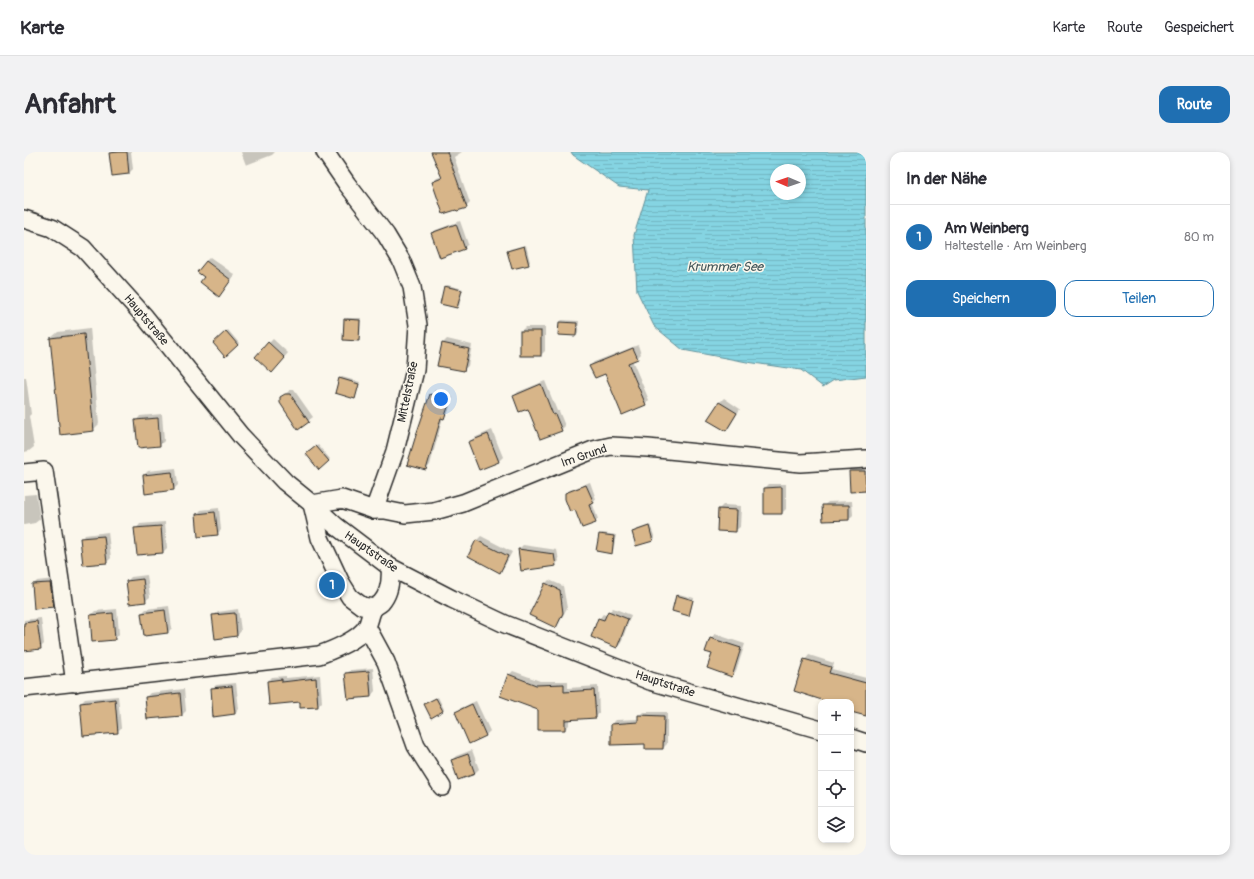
<!DOCTYPE html>
<html lang="de">
<head>
<meta charset="utf-8">
<style>
	body { margin:0; font-family:Pangolin,sans-serif; background:#f2f2f3; color:#2b2b33 }
	.controls { position:absolute; right:12px; bottom:12px; display:grid; overflow:hidden; border-radius:8px; box-shadow:0 2px 6px #0003 }
	.controls button { width:36px; height:36px; display:grid; place-items:center; padding:0; border:0; border-bottom:1px solid #e1e1e2; background:#fff; color:#2b2b33; font:20px sans-serif }
	.compass { position:absolute; left:746px; top:12px; width:36px; height:36px; border-radius:50%; background:#fff; box-shadow:0 2px 6px #0003; rotate:272deg }
	.you { position:absolute; left:417px; top:247px; width:14px; height:14px; margin:-10px; border:3px solid #fff; border-radius:50%; background:#1a73e8; box-shadow:0 0 0 6px #1a73e833 }
	.badge { display:grid; place-items:center; width:26px; height:26px; border-radius:50%; background:#1f6fb2; color:#fff; font-size:13px; font-weight:700 }
	.pin { position:absolute; translate:-50% -50%; border:2px solid #fff; box-shadow:0 1px 4px #0006 }
	.list { margin:0; padding:0; list-style:none }
	h2 { display:flex; justify-content:space-between; align-items:center; height:52px; margin:0; padding:0 16px; font-size:17px }
	h2 small { font-size:13px; font-weight:400; color:#7c7c81 }
	.list li { display:grid; grid-template-columns:26px 1fr auto; gap:12px; align-items:center; box-sizing:border-box; height:64px; padding:0 16px; border-top:1px solid #e1e1e2 }
	.list b { display:block; font-size:15px; white-space:nowrap }
	.list p { margin:0; font-size:13px; white-space:nowrap; color:#7c7c81 }
	.list em { font-size:13px; font-style:normal; color:#7c7c81 }
	.actions { display:flex; gap:8px; padding:12px 16px }
	.actions a { flex:1; padding:9px 0; border:1px solid #1f6fb2; border-radius:12px; text-align:center; font-size:14px; color:#1f6fb2 }
	.actions .main { background:#1f6fb2; color:#fff }
	.icon { flex:none; width:22px; height:22px; fill:none; stroke:currentColor; stroke-width:2; stroke-linecap:round; stroke-linejoin:round }
	.map { position:relative; flex:none; width:842px; height:703px; overflow:hidden; border-radius:12px }
	header { display:flex; align-items:center; gap:24px; box-sizing:border-box; height:56px; padding:0 20px; background:#fff; border-bottom:1px solid #e1e1e2 }
	header strong { font-size:19px }
	nav { display:flex; gap:22px; margin-inline-start:auto; font-size:14px }
	.intro { display:flex; align-items:center; justify-content:space-between; box-sizing:border-box; height:96px; padding:0 24px }
	h1 { margin:0; font-size:28px }
	.button { padding:10px 18px; border-radius:12px; background:#1f6fb2; color:#fff; font-size:14px; font-weight:700 }
	main { display:flex; gap:24px; padding:0 24px }
	aside { flex:1; background:#fff; border-radius:12px; box-shadow:0 2px 6px #0003 }
	.map>svg:first-child { display:block }
</style>
</head>
<body>
<header>
<strong>Karte</strong>
<nav><a>Karte</a><a>Route</a><a>Gespeichert</a></nav>
</header>
<div class="intro"><h1>Anfahrt</h1><a class="button">Route</a></div>
<main>
<div class="map">
<svg width="842" height="703" viewBox="0 0 842 703">
	<defs>
		<pattern id="water-rules" width="6" height="5" patternUnits="userSpaceOnUse"><rect width="6" height="5" fill="#85d4e2"/><path d="M0 2.5h6" fill="none" stroke="#73b6c2"/></pattern>
	</defs>
	<rect width="100%" height="100%" fill="#fbf7ec"/>
	<filter id="ink" filterUnits="userSpaceOnUse"><feTurbulence type="fractalNoise" baseFrequency=".025" numOctaves="2"/><feDisplacementMap in="SourceGraphic" scale="8" xChannelSelector="R" yChannelSelector="G"/><feConvolveMatrix kernelMatrix="1 2 1 2 8 2 1 2 1" color-interpolation-filters="sRGB"/></filter>
	<g filter="url(#ink)">
		<path fill="url(#water-rules)" stroke="#619099" fill-rule="evenodd" d="M547 0H842V224L810 228 799 235 777 218 723 210 659 198 630 174 613 139 610 83 624 38 595 35 549 3ZM752 18H776V42H752Z"/>
		<g fill="#0003">
			<path d="M87 0H107L109 17 105 21 89 23Z"/>
			<path d="M217 0H251L248 3 222 13Z"/>
			<path d="M408 0H438L430 5 446 51 442 55 409 30 413 26 419 24Z"/>
			<path d="M436 69 444 92 440 96 408 82 412 78Z"/>
			<path d="M502 93 506 110 504 112 484 99 486 97Z"/>
			<path d="M186 105 211 123 199 139 181 125 182 109Z"/>
			<path d="M423 133 439 137 435 154 433 155 421 135Z"/>
			<path d="M323 166H337L336 186 334 188 321 168Z"/>
			<path d="M538 168 555 169 554 182 552 183 535 182 536 170Z"/>
			<path d="M501 175H521V199L517 203 497 179Z"/>
			<path d="M66 176 75 272 69 278 27 186 34 180Z"/>
			<path d="M204 178 215 191 202 204 190 191Z"/>
			<path d="M249 187 264 201 252 215 245 191Z"/>
			<path d="M423 187 448 193 444 214 439 218 414 213 419 191Z"/>
			<path d="M614 193 617 202 613 206 608 208 625 248 621 252 581 220 566 214 570 210Z"/>
			<path d="M0 225H2L7 262 5 264 10 295 5 299 0 300Z"/>
			<path d="M318 225 336 230 332 244 330 246 312 240 316 226Z"/>
			<path d="M521 229 533 259H535L541 274 537 278 504 256 490 244 494 240Z"/>
			<path d="M266 238H270L289 265 275 276 257 246Z"/>
			<path d="M411 238 429 245 424 261 419 265 406 313 402 317 407 243Z"/>
			<path d="M700 246 716 257 706 274 702 278 685 267 696 250Z"/>
			<path d="M138 262 140 289 136 293 114 295 112 269 116 264Z"/>
			<path d="M468 278 479 305 475 309 456 317 445 290 450 286Z"/>
			<path d="M294 293 306 307 295 316 285 300Z"/>
			<path d="M842 315V338L827 339 826 320 829 316Z"/>
			<path d="M152 316 154 333 150 337 120 323 124 319Z"/>
			<path d="M566 330 572 347 568 350 574 367 571 370 542 341 546 338Z"/>
			<path d="M745 332H762V357L758 361 741 336Z"/>
			<path d="M12 342 16 367 11 371 0 373V343Z"/>
			<path d="M828 349 829 363 825 367 799 354 804 350Z"/>
			<path d="M699 353 717 354 716 375 711 379 695 357Z"/>
			<path d="M195 356 197 378 193 382 173 362 177 358Z"/>
			<path d="M141 370 143 396 139 400 112 377 116 372Z"/>
			<path d="M626 373 631 386 629 388 613 393 609 380 611 378Z"/>
			<path d="M84 380 87 406 83 410 57 387 61 383Z"/>
			<path d="M578 381 592 383 589 399 588 401 576 383Z"/>
			<path d="M457 384 488 400 480 415 476 419 445 404 453 388Z"/>
			<path d="M499 393 533 398 535 409 531 413 498 418 495 397Z"/>
			<path d="M123 423 126 445 121 449 103 429 107 425Z"/>
			<path d="M30 427 33 450 29 454 9 433 13 429Z"/>
			<path d="M525 428 539 434 543 456 535 471 532 475 521 432Z"/>
			<path d="M655 442 670 446 666 461 665 463 653 444Z"/>
			<path d="M145 454 148 476 144 480 118 461 122 457Z"/>
			<path d="M589 456 607 463 597 491 593 495 575 467 579 462 583 464 585 460Z"/>
			<path d="M93 457 95 482 91 487 67 463 71 459Z"/>
			<path d="M214 457 217 479 213 484 189 464 194 460Z"/>
			<path d="M17 466 20 492 16 496 0 498V468Z"/>
			<path d="M691 482 721 492 712 519 708 524 689 502 683 500 687 486Z"/>
			<path d="M785 503 810 511 808 517 842 526V563L827 559V550H807L781 508Z"/>
			<path d="M349 516 351 539 347 544 322 522 327 518Z"/>
			<path d="M489 519 516 529H544V536L574 534 575 561 572 565 545 566V573L541 577 514 557 485 523Z"/>
			<path d="M296 523 298 550 294 554 277 555V549L244 529 248 525 262 524V526Z"/>
			<path d="M212 531 215 557 211 562 188 537 192 533Z"/>
			<path d="M160 537 162 559 158 563 122 545 126 541Z"/>
			<path d="M94 544 97 576 93 580 57 551 61 547Z"/>
			<path d="M414 545 420 557 419 559 403 551Z"/>
			<path d="M452 549 466 579 462 583 433 560 437 556Z"/>
			<path d="M619 560H643V592L639 596 622 591 588 592V572L592 568 615 567V564Z"/>
			<path d="M448 598 455 617 451 621 435 627 428 608 432 604Z"/>
		</g>
		<g fill="#d7b589" stroke="#2b2b2b">
			<path d="M95 0H103L105 22 88 24 85 1Z"/>
			<path d="M407 0H423L443 56 433 59 432 58 419 62 408 30 418 26Z"/>
			<path d="M432 72 441 97 416 106 407 81Z"/>
			<path d="M500 94 505 113 488 117 483 99Z"/>
			<path d="M182 109 207 128 195 145 176 130 180 125 173 120Z"/>
			<path d="M420 134 438 138 433 156 416 152Z"/>
			<path d="M320 167 336 168 335 189 319 188Z"/>
			<path d="M535 170 553 171 552 184 534 183Z"/>
			<path d="M202 179 214 193 201 205 189 191Z"/>
			<rect x="496" y="179" width="21" height="25"/>
			<path d="M60 182 70 279 36 283 26 186Z"/>
			<path d="M244 190 261 206 248 221 231 205Z"/>
			<path d="M418 191 445 197 440 219 413 214Z"/>
			<path d="M609 196 614 207 604 211 622 253 598 263 581 222 571 226 565 214Z"/>
			<path d="M315 226 335 232 331 247 311 241Z"/>
			<path d="M517 232 529 263 531 262 538 279 516 287 504 257 495 260 489 244Z"/>
			<path d="M261 242H266L285 270 274 278 256 251V245Z"/>
			<path d="M406 242 426 249 420 267 417 266 402 318 383 313 392 283Z"/>
			<path d="M695 250 713 261 702 279 683 268Z"/>
			<path d="M134 266 136 294 114 296 111 268Z"/>
			<path d="M464 282 475 310 455 318 444 290Z"/>
			<path d="M292 294 305 309 295 318 282 302Z"/>
			<path d="M825 319H841L842 339 826 340Z"/>
			<path d="M148 320 150 338 121 342 119 323Z"/>
			<path d="M562 333 570 351 565 353 572 371 558 376 551 358 546 360 541 347V341Z"/>
			<path d="M758 335V362H740V336Z"/>
			<path d="M798 353H825V368L799 369Z"/>
			<path d="M694 357 713 358 712 380 693 379Z"/>
			<path d="M191 360 194 383 174 385 172 362Z"/>
			<path d="M137 374 139 401 113 403 110 376Z"/>
			<path d="M625 374 629 389 612 394 608 380Z"/>
			<path d="M575 382 590 384 588 402 572 399Z"/>
			<path d="M80 384 83 411 59 413 56 386Z"/>
			<path d="M452 388 484 404 476 421 444 404Z"/>
			<path d="M494 397 530 402 532 414 497 419Z"/>
			<path d="M119 427 122 450 105 452 102 429Z"/>
			<path d="M26 431 30 455 10 457 8 432Z"/>
			<path d="M521 431 536 438 539 461 532 476 505 463Z"/>
			<path d="M652 443 669 448 665 464 648 459Z"/>
			<path d="M141 458 144 481 120 484 117 461Z"/>
			<path d="M584 459 604 467 593 496 567 485 574 466 580 468Z"/>
			<path d="M89 461 91 488 68 490 66 463Z"/>
			<path d="M211 461 213 484 191 487 188 463Z"/>
			<path d="M13 469 17 497 0 499V471Z"/>
			<path d="M686 486 717 496 708 525 683 516 688 502 681 500Z"/>
			<path d="M780 507 807 515 805 521 842 531V564L827 560V550H804L770 539Z"/>
			<path d="M345 519 347 545 324 547 321 521Z"/>
			<path d="M484 522 512 533 540 532V540L570 538 572 566 541 568V578H514V558L476 544Z"/>
			<path d="M292 526 294 555 276 556V550L245 553 243 529 258 527V530Z"/>
			<path d="M208 534 211 562 189 565 187 536Z"/>
			<path d="M156 541 158 564 123 567 121 545Z"/>
			<path d="M412 546 419 559 407 566 400 552Z"/>
			<path d="M91 547 94 581 59 584 56 551Z"/>
			<path d="M448 552 462 584 445 592 431 560Z"/>
			<path d="M614 563 640 564 639 597H621V592L587 593V572L614 570Z"/>
			<path d="M444 602 451 622 434 628 427 608Z"/>
		</g>
		<g fill="none" stroke-linecap="round" stroke-linejoin="round">
			<defs>
				<g id="street">
					<path d="M301 0 323 32 362 83 377 108 388 135 394 173 391 218 371 299 350 358"/>
					<path d="M0 67 28 76 59 96 121 165 217 284 261 330 288 352 312 374 366 415 428 447 481 472 626 529 797 578"/>
					<path d="M0 321 20 319 51 531"/>
					<path d="M288 352 318 347 350 358H361L381 362 410 359 439 351 569 298 587 294 624 296 776 311 842 307"/>
					<path d="M288 352 296 386 316 429 326 445 338 454 350 456"/>
					<path d="M343 475 362 510 392 594 418 635"/>
					<path d="M0 536 295 503C309 498 336 487 343 474 346 469 346 461 350 456 351 454 355 453 357 451 366 441 367 427 366 415"/>
					<path d="M827 586 842 591"/>
				</g>
			</defs>
			<use href="#street" stroke="#2b2b2b" stroke-width="20"/>
			<use href="#street" stroke="#fbf7ec" stroke-width="17"/>
		</g>
	</g>
	<g text-anchor="middle" dominant-baseline="central" stroke-width="3" stroke-linejoin="round" paint-order="stroke">
		<g font-size="12" fill="#2b2b2b" stroke="#fbf7ec">
			<text transform="translate(122 168) rotate(50)">Hauptstraße</text>
			<text transform="translate(384 240) rotate(-78)">Mittelstraße</text>
			<text transform="translate(560 304) rotate(-19)">Im Grund</text>
			<text transform="translate(347 400) rotate(35)">Hauptstraße</text>
			<text transform="translate(641 532) rotate(18)">Hauptstraße</text>
		</g>
		<g font-size="13" font-style="italic" fill="#425559" stroke="#fbf7ec">
			<text x="701" y="115">Krummer See</text>
		</g>
	</g>
</svg>
<div class="controls">
<button>+</button>
<button>−</button>
<button><svg class="icon" aria-label="locate" viewBox="0 0 24 24"><circle cx="12" cy="12" r="6"/><path d="M12 2v4M12 18v4M2 12h4M18 12h4"/></svg></button>
<button><svg class="icon" aria-label="layers" viewBox="0 0 24 24"><path d="M12 4l9 5-9 5-9-5zM3 14l9 5 9-5"/></svg></button>
</div>
<svg class="compass" viewBox="-18 -18 36 36"><path d="M0-13l5 13h-10z" fill="#e53935"/><path d="M0 13l5-13h-10z" fill="#7c7c81"/></svg>
<div class="you"></div>
<div class="pin badge" style="left:308px;top:433px">1</div>
</div>
<aside>
<h2>In der Nähe<small></small></h2>
<ul class="list">
<li><span class="badge">1</span><div><b>Am Weinberg</b><p>Haltestelle · Am Weinberg</p></div><em>80 m</em></li>
</ul>
<div class="actions"><a class="main">Speichern</a><a>Teilen</a></div>
</aside>
</main>
</body>
</html>
